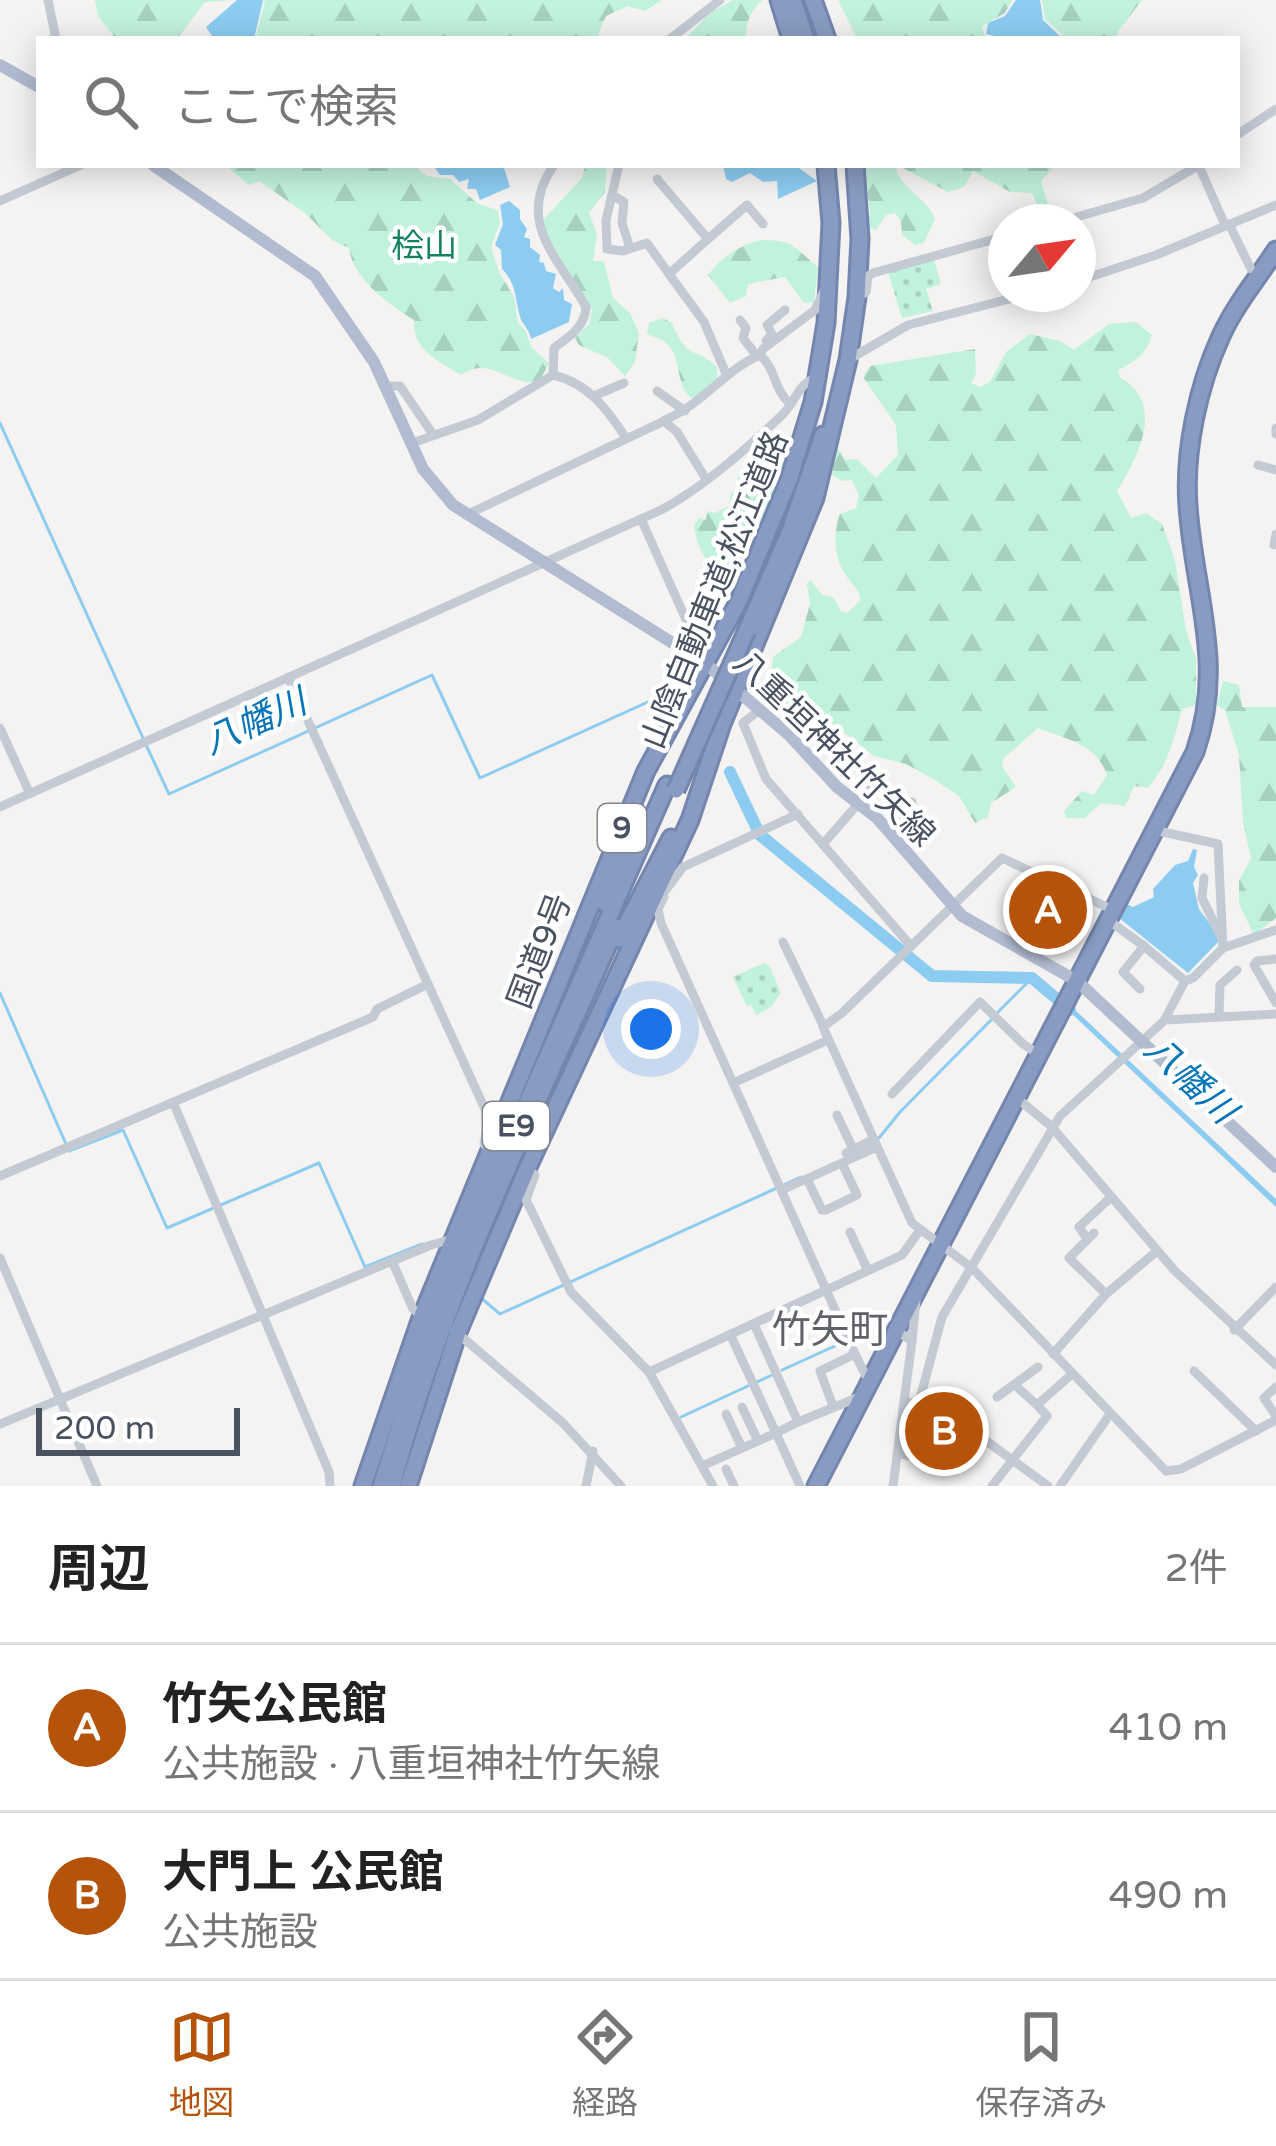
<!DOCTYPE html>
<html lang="ja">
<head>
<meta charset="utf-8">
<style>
	body { margin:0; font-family:"Varela Round","Noto Sans JP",sans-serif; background:#f6f6f6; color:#222 }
	.compass { position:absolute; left:988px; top:204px; width:108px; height:108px; border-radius:50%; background:#fff; box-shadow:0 6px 30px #0003; rotate:61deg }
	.scale { position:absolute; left:36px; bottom:30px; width:204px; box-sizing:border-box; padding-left:12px; border:6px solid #495261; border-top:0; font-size:33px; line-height:42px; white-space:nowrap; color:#495261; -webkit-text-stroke:9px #fff; paint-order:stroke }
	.you { position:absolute; left:651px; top:1029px; width:42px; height:42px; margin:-30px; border:9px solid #fff; border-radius:50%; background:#1a73e8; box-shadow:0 0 0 18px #1a73e833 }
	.badge { display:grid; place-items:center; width:78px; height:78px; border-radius:50%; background:#b45309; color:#fff; font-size:39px; font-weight:700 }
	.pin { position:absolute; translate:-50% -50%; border:6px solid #fff; box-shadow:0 3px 12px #0006 }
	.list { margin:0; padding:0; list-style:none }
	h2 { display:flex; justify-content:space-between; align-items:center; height:156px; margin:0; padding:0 48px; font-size:51px }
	h2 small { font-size:39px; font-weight:400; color:#767676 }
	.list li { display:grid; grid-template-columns:78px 1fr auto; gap:36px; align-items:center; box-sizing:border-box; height:168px; padding:0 48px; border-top:3px solid #e0e0e0 }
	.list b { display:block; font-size:45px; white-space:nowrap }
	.list p { margin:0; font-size:39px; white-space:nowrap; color:#767676 }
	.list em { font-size:39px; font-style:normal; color:#767676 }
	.icon { flex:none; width:66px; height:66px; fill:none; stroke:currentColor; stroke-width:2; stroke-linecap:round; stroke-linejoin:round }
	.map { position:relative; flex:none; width:1276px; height:1486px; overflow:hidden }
	.search { position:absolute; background:#fff; box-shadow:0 6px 30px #0003; left:36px; right:36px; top:36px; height:132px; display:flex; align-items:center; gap:30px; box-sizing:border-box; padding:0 42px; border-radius:0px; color:#767676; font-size:45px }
	.sheet { height:492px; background:#fff }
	nav { display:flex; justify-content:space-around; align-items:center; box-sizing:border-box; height:168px; border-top:3px solid #e0e0e0; background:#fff; font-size:33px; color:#767676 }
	nav a { display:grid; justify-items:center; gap:6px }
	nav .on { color:#b45309 }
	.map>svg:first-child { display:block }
</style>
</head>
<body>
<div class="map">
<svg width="1276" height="1486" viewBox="0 0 1276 1486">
	<defs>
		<pattern id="grass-dots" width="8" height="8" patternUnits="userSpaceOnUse" patternTransform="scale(3)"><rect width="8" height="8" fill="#c1f2dc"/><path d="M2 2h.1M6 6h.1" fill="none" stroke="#a7d1bf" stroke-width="1.8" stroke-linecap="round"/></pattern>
		<pattern id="forest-firs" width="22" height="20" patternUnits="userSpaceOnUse" patternTransform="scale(3)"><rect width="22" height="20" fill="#c1f2dc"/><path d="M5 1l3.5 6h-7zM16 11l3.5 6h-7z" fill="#a7d1bf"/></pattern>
	</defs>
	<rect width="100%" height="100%" fill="#f4f3f2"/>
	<g fill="url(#grass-dots)">
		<path d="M934 259 941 284 926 289 933 311 902 318 888 272Z"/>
		<path d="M763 963 769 965 781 993 770 1008 756 1015 751 1005 747 1006 733 977Z"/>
	</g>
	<g fill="url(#forest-firs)">
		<path d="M95 0H233L205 2 177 39H116L98 16Z"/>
		<path d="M265 0H662L645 11 628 6 606 16 598 34 602 39H260L256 36Z"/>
		<path d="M733 0H762C751 11 745 23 746 39H685L710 13Z"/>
		<path d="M838 0H1012L1005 13 982 26 985 36 1001 39H857Z"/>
		<path d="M1042 0H1142L1117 33 1118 39H1067L1045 19Z"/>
		<path d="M225 165H413L427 176 450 179 478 204 498 210 500 223 491 247 499 272 514 297 518 323 525 330 532 348 549 363 539 382C509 387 490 354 461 375 437 360 412 350 414 320 387 303 353 279 349 248L332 240 305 213 259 181 249 185Z"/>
		<path d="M585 165H607L605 192 589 213 597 234 593 261H604L613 298 630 313 639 333 635 362 625 376 608 358 579 345 575 338 589 324 592 310 548 237 543 220 582 178Z"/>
		<path d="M863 165H1055L1041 181 1051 215 1041 214 1032 193 1010 192 973 171 964 187 948 192 899 166 896 169C903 191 927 197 935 219L924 243 915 245 902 235 901 222 895 213 886 215 876 230 868 227 870 210Z"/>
		<path d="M761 240C796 240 793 247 818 267L814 302 804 303 785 277 748 284 746 296 730 303 708 275C720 258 740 245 761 240Z"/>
		<path d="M663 318 672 323C689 363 694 345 717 367V381L695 400C672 388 685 357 665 342 660 338 653 337 647 334L649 323Z"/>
		<path d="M1136 322 1152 335C1146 355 1135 361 1118 370L1120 378C1166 402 1139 456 1117 491L1131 518 1146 513 1162 524 1175 560 1186 631 1196 658V705L1182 709C1174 740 1168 764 1148 788L1134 786 1125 806 1101 803 1085 818H1066L1064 811 1082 791 1094 795 1107 775C1096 743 1065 739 1038 728L1004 758 1002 766 1016 787 991 803 988 817 975 823 959 796 935 780 906 764 874 756 815 710 791 717 770 684 773 657 801 637 810 604 807 584 811 580 822 595 833 597 841 611 847 613 861 600C858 587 852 585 845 574 834 559 833 530 840 514L856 508 859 495 852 480 842 481 832 475 836 450 838 448 845 460 857 459 876 478 898 455 896 425 863 377 870 366 975 349 976 374 971 383 980 387 990 382 1006 352 1030 334 1060 341 1074 350 1109 324Z"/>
		<path d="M762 456 780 458 786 466 767 511 749 536 739 575 726 598 721 593 727 584C709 563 698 555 694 525L699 518 706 520 707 511 715 513 729 506 731 493 738 492V475L748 469 752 473 758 470 757 460Z"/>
		<path d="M1223 681 1239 685 1242 707H1276V918L1254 935 1239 904V881L1251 858 1243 822 1239 755 1225 710 1217 705Z"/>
	</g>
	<g fill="#8cccf1">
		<path d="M237 0H263L254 39H214L206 27Z"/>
		<path d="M1016 0H1040L1043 20 1063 39H1009L986 34 988 23 1005 16Z"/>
		<path d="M426 165H503L510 187 480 200 476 189H467L469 179 459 182 453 175H440L435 168Z"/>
		<path d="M723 165H795L817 181 778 199 777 181 763 182 750 173 732 182 726 179Z"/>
		<path d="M509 201 520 210V219L527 229 524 237 530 239V247L540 255 539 262 544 263 546 271 556 274 553 288 559 292 563 288 564 300 572 304 569 322 531 339C529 327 521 325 519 313 515 295 515 282 502 269L501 250 495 245 503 224 500 205Z"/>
		<path d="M1193 849 1197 850 1194 867 1198 875 1193 883 1199 909 1221 939 1188 973 1119 918 1127 904 1133 907 1154 897 1153 889 1175 865 1188 861Z"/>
		<path d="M1072 1007 1276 1199V1207L1070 1012Z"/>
	</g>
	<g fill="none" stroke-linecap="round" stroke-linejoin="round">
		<g stroke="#8cccf1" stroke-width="3">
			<path d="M0 423 143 738"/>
			<path d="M147 747 169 794 432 675 480 778 681 687"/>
			<path d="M0 993 69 1151 123 1130 167 1228 319 1163 365 1267 422 1244"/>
			<path d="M998 1012 1032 978"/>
			<path d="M879 1138 900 1112 992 1019"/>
			<path d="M480 1297 500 1314 801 1177"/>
			<path d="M782 1370 846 1341"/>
			<path d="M757 1382 774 1374"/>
			<path d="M681 1417 748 1386"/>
		</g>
		<path stroke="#8cccf1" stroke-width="12" d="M730 772 760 835 932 976 1032 978 1070 1010"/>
		<defs>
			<g id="highway">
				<path d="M779 0 791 39"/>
				<path d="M793 0 806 39"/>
				<path d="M813 0 827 39"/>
				<path d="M747 630 790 531 823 435"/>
				<path d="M604 903 636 819"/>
				<path d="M619 939 671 838"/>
				<path d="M363 1486 421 1318 646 771 738 603 789 480 813 402 826 323 831 223 826 165"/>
				<path d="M381 1486 430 1330 462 1250 667 785"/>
				<path d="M392 1486C444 1292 535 1109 616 927"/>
				<path d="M408 1486 458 1332 527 1169 690 820 722 724 815 498 848 360 857 297 860 239 855 165"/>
				<path d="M816 1486 1195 752C1226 663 1194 595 1188 506 1184 451 1198 386 1221 336 1235 305 1258 278 1276 250"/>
			</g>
		</defs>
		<use href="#highway" stroke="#7486ae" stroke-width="21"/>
		<g stroke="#c3cad4" stroke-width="9">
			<path d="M48 0 56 39"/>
			<path d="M670 39 720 0"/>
			<path d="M1237 135 1276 109"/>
			<path d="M554 165C514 222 559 258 586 307 585 327 569 337 554 348L553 375C588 383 607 409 626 438"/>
			<path d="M619 165 606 220 607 249 623 251 647 243 669 274 708 239"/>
			<path d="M1199 166 1225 225"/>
			<path d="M657 179 708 239 747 205 763 224"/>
			<path d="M612 195 624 202 622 223 630 248"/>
			<path d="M0 201 81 165"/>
			<path d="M1059 222 1143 198 1199 165"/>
			<path d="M1229 224 1251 269"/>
			<path d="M994 239 1006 284"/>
			<path d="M669 274 704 322 727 376"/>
			<path d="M1078 281 1156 255 1276 205"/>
			<path d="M857 297 866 292 868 276 873 273 1006 236"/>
			<path d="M740 320 746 328 743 338 756 355"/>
			<path d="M766 341 772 334 767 325 785 310"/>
			<path d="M760 355C776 368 774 392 791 404"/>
			<path d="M848 360 908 325 1028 294"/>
			<path d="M386 386H400L432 433"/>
			<path d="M657 391 685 411"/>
			<path d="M594 396 624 383"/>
			<path d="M665 420C704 403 725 370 760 355L763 349 815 310 824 291"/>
			<path d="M1276 428V434"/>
			<path d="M412 443 478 420 553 375"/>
			<path d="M1258 465 1276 470"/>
			<path d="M466 515 664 421 677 432 706 479"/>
			<path d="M641 519 705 662"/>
			<path d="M1274 545 1276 534"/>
			<path d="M288 677 489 1118 484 1144 490 1151"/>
			<path d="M758 711 743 723 766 779 911 946"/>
			<path d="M0 728 30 794"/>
			<path d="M0 807 661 510C704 487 745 450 781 416 797 402 796 383 819 377"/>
			<path d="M885 826 912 802"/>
			<path d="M1154 830 1218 844 1223 948"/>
			<path d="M824 843 876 783"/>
			<path d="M1204 878 1202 898 1222 939"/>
			<path d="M662 895 683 867 798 814"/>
			<path d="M664 897 658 909 661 923 855 1354 866 1376 872 1381"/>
			<path d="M1113 910 1002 858 842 1013 823 1027 912 1223 972 1268 1166 1471"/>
			<path d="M1108 920 1144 946"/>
			<path d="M783 942 823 1025"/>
			<path d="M1276 959 1257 961 1254 965 1276 1003"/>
			<path d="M1140 989 1123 972 1144 946 1185 981"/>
			<path d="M1219 1015 1220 985 1237 970"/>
			<path d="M1165 1019 1185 981 1193 978 1223 948 1276 930"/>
			<path d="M733 1083 828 1040"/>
			<path d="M892 1094 980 1002 1023 1044 1040 1055"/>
			<path d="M1018 1099 1051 1126 1174 1270 1276 1365"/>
			<path d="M173 1102 329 1472 330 1486"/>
			<path d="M837 1115 853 1149"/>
			<path d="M846 1153 874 1139"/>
			<path d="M526 1168 535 1175 526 1200 571 1292 649 1372 713 1486"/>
			<path d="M0 1176 373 1017 377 1009 428 984"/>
			<path d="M807 1179 822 1210H826L857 1195 842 1163"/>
			<path d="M782 1190 877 1147"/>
			<path d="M850 1232 868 1271"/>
			<path d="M1094 1233 1069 1258 1106 1294 1157 1251"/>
			<path d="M1086 1237 1079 1227 1111 1197"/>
			<path d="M0 1258 97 1486"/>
			<path d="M392 1261 413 1309 423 1318"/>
			<path d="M754 1324 798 1422 864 1395"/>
			<path d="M1234 1330 1276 1287"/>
			<path d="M455 1331 563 1423 621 1486"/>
			<path d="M897 1331 912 1341 916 1300"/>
			<path d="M1053 1354 1106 1294"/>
			<path d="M1194 1371 1256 1431"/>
			<path d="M649 1372 902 1255 920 1230"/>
			<path d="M1015 1385 1037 1405 1072 1374"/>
			<path d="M1276 1387 1264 1398 1276 1416"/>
			<path d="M997 1397 1038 1367"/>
			<path d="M904 1400 974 1432 1048 1486"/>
			<path d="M833 1406 820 1371 855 1354"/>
			<path d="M918 1406 942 1317 1060 1116 1165 1020 1276 1014"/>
			<path d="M742 1407 758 1441"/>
			<path d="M726 1414 742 1448"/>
			<path d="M798 1422 776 1433 800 1486"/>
			<path d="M0 1424 431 1245 453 1239"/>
			<path d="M897 1453 933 1462 964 1428"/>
			<path d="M702 1466 776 1433 730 1334"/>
			<path d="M726 1469 734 1486"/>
			<path d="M1166 1471 1181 1469 1276 1420"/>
			<path d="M586 1486 593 1451"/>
			<path d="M893 1486 912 1341"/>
			<path d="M992 1486 1047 1416 1037 1405"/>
			<path d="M1060 1486 1110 1414"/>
		</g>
		<g stroke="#b1bcd1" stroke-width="12">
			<path d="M0 65 39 87"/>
			<path d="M153 165 315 276 374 362 423 469 453 505 706 664 789 735 837 787 877 818 962 916 1077 981 1276 1167"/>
		</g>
		<use href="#highway" stroke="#899bc2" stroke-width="15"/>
		<defs>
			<path id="highway-bridge" d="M676 790 747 630"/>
		</defs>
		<use href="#highway-bridge" stroke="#7486ae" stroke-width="21" stroke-linecap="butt"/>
		<use href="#highway-bridge" stroke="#899bc2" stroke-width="15"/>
	</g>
	<g text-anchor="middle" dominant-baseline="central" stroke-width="9" stroke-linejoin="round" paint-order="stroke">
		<g fill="#fff" stroke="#808690" stroke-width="3">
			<rect x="598" y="804" width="48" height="48" rx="9"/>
			<rect x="483" y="1102" width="66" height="48" rx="9"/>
		</g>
		<g font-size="30" font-weight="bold" fill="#495261">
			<text x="622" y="828">9</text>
			<text x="516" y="1126">E9</text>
		</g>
		<g font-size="33" fill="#14825d" stroke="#fff">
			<text x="424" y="246">桧山</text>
		</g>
		<g font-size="33" fill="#495261" stroke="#fff">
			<text transform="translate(715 590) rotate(-68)">山陰自動車道;松江道路</text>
			<text transform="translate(834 749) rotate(44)">八重垣神社竹矢線</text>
			<text transform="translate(540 951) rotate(-69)">国道9号</text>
		</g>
		<g font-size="36" font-style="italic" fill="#0675b7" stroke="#fff">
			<text transform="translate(255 722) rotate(-24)">八幡川</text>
			<text transform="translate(1190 1080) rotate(43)">八幡川</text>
		</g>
		<g font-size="39" fill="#5e6168" stroke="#fff">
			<text x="830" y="1330">竹矢町</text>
		</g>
	</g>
</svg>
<svg class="compass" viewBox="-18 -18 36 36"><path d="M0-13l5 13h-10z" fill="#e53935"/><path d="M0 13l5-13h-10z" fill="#767676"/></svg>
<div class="scale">200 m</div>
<div class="you"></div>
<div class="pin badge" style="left:1048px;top:910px">A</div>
<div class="pin badge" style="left:944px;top:1431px">B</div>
<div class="search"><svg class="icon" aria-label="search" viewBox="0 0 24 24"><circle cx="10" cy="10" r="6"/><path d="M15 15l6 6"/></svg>ここで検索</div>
</div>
<section class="sheet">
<h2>周辺<small>2件</small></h2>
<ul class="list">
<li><span class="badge">A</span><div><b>竹矢公民館</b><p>公共施設 · 八重垣神社竹矢線</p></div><em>410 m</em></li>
<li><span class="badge">B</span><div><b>大門上 公民館</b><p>公共施設</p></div><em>490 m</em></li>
</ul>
</section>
<nav>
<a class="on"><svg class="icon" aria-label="map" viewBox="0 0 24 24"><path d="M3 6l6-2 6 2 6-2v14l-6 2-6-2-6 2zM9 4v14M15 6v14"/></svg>地図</a>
<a><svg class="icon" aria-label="directions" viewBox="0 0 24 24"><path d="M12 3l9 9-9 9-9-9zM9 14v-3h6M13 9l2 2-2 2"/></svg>経路</a>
<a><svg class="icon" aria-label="saved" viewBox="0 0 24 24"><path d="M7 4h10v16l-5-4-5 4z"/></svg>保存済み</a>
</nav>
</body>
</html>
